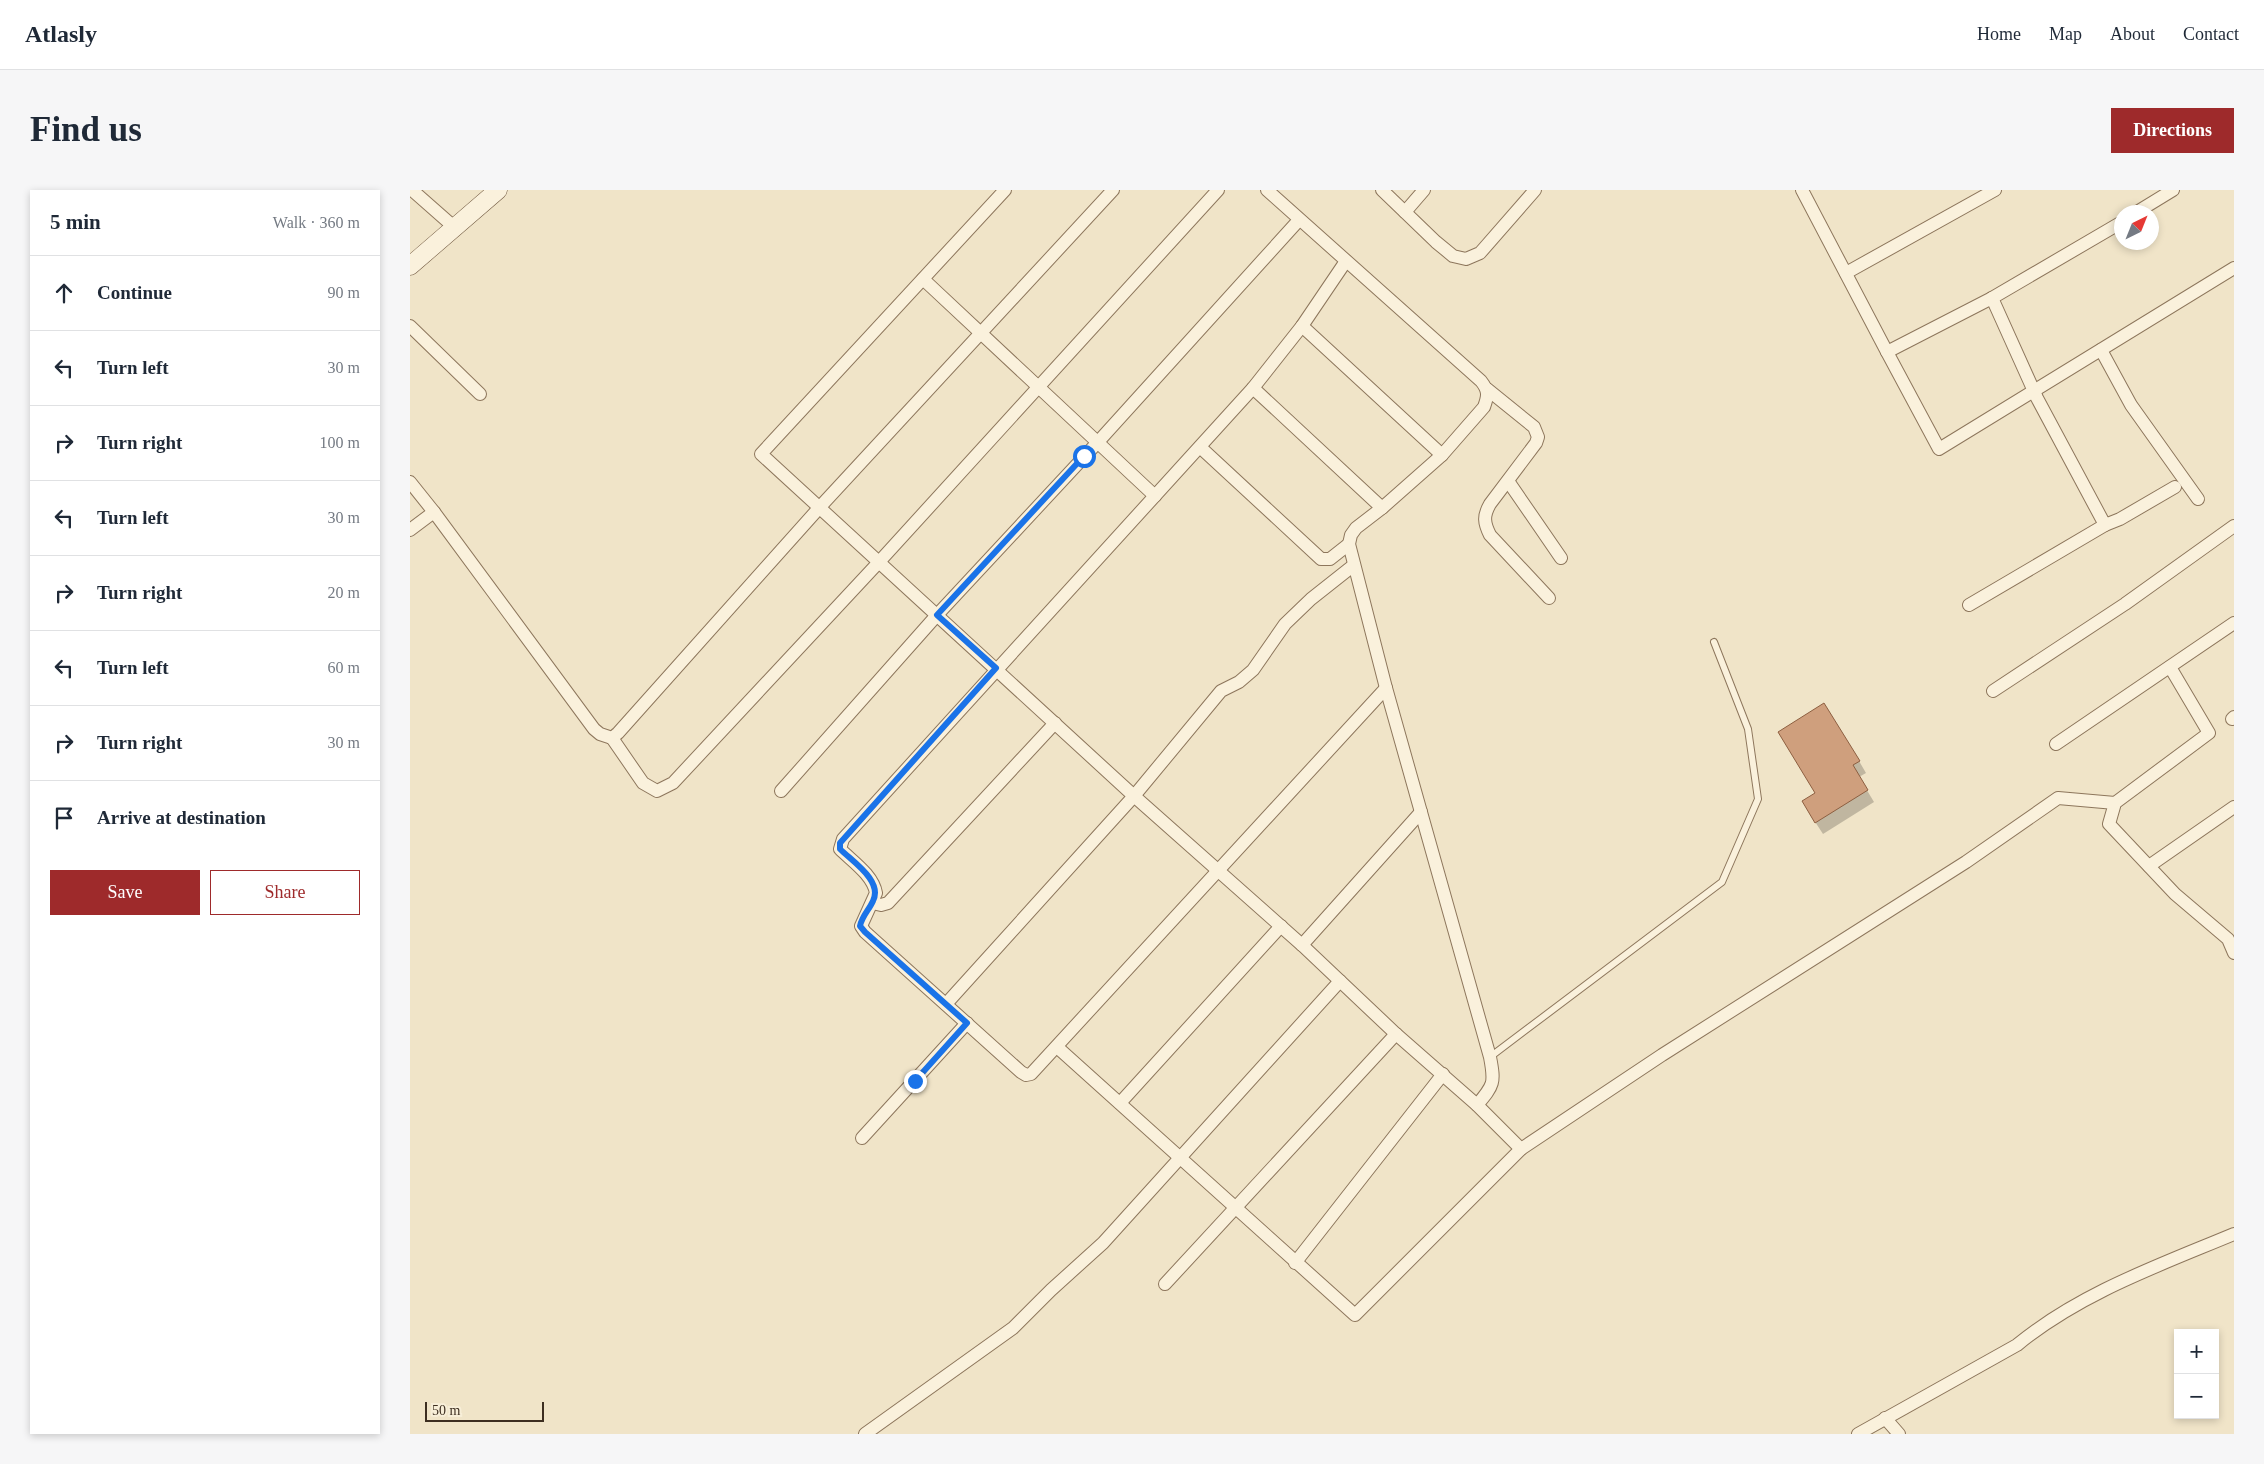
<!DOCTYPE html>
<html lang="en">
<head>
<meta charset="utf-8">
<style>
	body { margin:0; font-family:Georgia,serif; background:#f6f6f7; color:#1f2937 }
	.controls { position:absolute; right:15px; bottom:15px; display:grid; overflow:hidden; border-radius:0px; box-shadow:0 2px 8px #0003 }
	.controls button { width:45px; height:45px; display:grid; place-items:center; padding:0; border:0; border-bottom:1px solid #e0e1e3; background:#fff; color:#1f2937; font:25px sans-serif }
	.compass { position:absolute; left:1704px; top:15px; width:45px; height:45px; border-radius:50%; background:#fff; box-shadow:0 2px 8px #0003; rotate:43deg }
	.scale { position:absolute; left:15px; bottom:12px; width:119px; box-sizing:border-box; padding-left:5px; border:2px solid #3d2e20; border-top:0; font-size:14px; line-height:18px; white-space:nowrap; color:#3d2e20; -webkit-text-stroke:4px #f7eed8; paint-order:stroke }
	.stop { position:absolute; width:15px; height:15px; margin:-11px; border:4px solid #1a73e8; border-radius:50%; background:#fff }
	.stop.end { background:#1a73e8; border-color:#fff; box-shadow:0 1px 5px #0008 }
	.list { margin:0; padding:0; list-style:none }
	h2 { display:flex; justify-content:space-between; align-items:center; height:65px; margin:0; padding:0 20px; font-size:21px }
	h2 small { font-size:16px; font-weight:400; color:#747a83 }
	.list li { display:grid; grid-template-columns:32px 1fr auto; gap:15px; align-items:center; box-sizing:border-box; height:75px; padding:0 20px; border-top:1px solid #e0e1e3 }
	.list b { display:block; font-size:19px; white-space:nowrap }
	.list em { font-size:16px; font-style:normal; color:#747a83 }
	.actions { display:flex; gap:10px; padding:15px 20px }
	.actions a { flex:1; padding:11px 0; border:1px solid #9e2a2b; border-radius:0px; text-align:center; font-size:18px; color:#9e2a2b }
	.actions .main { background:#9e2a2b; color:#fff }
	.icon { flex:none; width:28px; height:28px; fill:none; stroke:currentColor; stroke-width:2; stroke-linecap:round; stroke-linejoin:round }
	.map { position:relative; flex:none; width:1824px; height:1244px; overflow:hidden; border-radius:0px }
	header { display:flex; align-items:center; gap:30px; box-sizing:border-box; height:70px; padding:0 25px; background:#fff; border-bottom:1px solid #e0e1e3 }
	header strong { font-size:24px }
	nav { display:flex; gap:28px; margin-inline-start:auto; font-size:18px }
	.intro { display:flex; align-items:center; justify-content:space-between; box-sizing:border-box; height:120px; padding:0 30px }
	h1 { margin:0; font-size:35px }
	.button { padding:12px 22px; border-radius:0px; background:#9e2a2b; color:#fff; font-size:18px; font-weight:700 }
	main { display:flex; gap:30px; padding:0 30px }
	aside { flex:1; background:#fff; border-radius:0px; box-shadow:0 2px 8px #0003 }
	.map>svg:first-child { display:block }
</style>
</head>
<body>
<header>
<strong>Atlasly</strong>
<nav><a>Home</a><a>Map</a><a>About</a><a>Contact</a></nav>
</header>
<div class="intro"><h1>Find us</h1><a class="button">Directions</a></div>
<main>
<aside>
<h2>5 min<small>Walk · 360 m</small></h2>
<ul class="list">
<li><svg class="icon" aria-label="ahead" viewBox="0 0 24 24"><path d="M12 20V5M6 11l6-6 6 6"/></svg><div><b>Continue</b></div><em>90 m</em></li>
<li><svg class="icon" aria-label="left" viewBox="0 0 24 24"><path d="M17 20v-9H6M10 6l-5 5 5 5"/></svg><div><b>Turn left</b></div><em>30 m</em></li>
<li><svg class="icon" aria-label="right" viewBox="0 0 24 24"><path d="M7 20v-9h11M14 6l5 5-5 5"/></svg><div><b>Turn right</b></div><em>100 m</em></li>
<li><svg class="icon" aria-label="left" viewBox="0 0 24 24"><path d="M17 20v-9H6M10 6l-5 5 5 5"/></svg><div><b>Turn left</b></div><em>30 m</em></li>
<li><svg class="icon" aria-label="right" viewBox="0 0 24 24"><path d="M7 20v-9h11M14 6l5 5-5 5"/></svg><div><b>Turn right</b></div><em>20 m</em></li>
<li><svg class="icon" aria-label="left" viewBox="0 0 24 24"><path d="M17 20v-9H6M10 6l-5 5 5 5"/></svg><div><b>Turn left</b></div><em>60 m</em></li>
<li><svg class="icon" aria-label="right" viewBox="0 0 24 24"><path d="M7 20v-9h11M14 6l5 5-5 5"/></svg><div><b>Turn right</b></div><em>30 m</em></li>
<li><svg class="icon" aria-label="arrive" viewBox="0 0 24 24"><path d="M6 21V4h12l-3 4 3 4H6"/></svg><div><b>Arrive at destination</b></div></li>
</ul>
<div class="actions"><a class="main">Save</a><a>Share</a></div>
</aside>
<div class="map">
<svg width="1824" height="1244" viewBox="0 0 1824 1244">
	<rect width="100%" height="100%" fill="#f0e4c8"/>
	<path fill="#0003" d="M1376 554 1449 571 1456 583 1449 587 1464 612 1413 644 1400 624 1407 603Z"/>
	<path fill="#cf9f7d" stroke="#8d5f41" d="M1414 513 1450 571 1443 575 1458 600 1405 633 1392 611 1405 603 1368 542Z"/>
	<g fill="none" stroke-linecap="round" stroke-linejoin="round">
		<defs>
			<path id="lane" d="M1080 867 1312 692 1348 609 1338 539 1304 452"/>
			<g id="street">
				<path d="M2 0 44 37"/>
				<path d="M595 0 351 264 724 606 892 755 986 844 1067 915 1111 959"/>
				<path d="M857 0 1071 191C1079 201 1078 206 1074 217L1032 265 972 318 946 338 941 345 939 354 976 498 1080 867C1085 893 1084 895 1067 915"/>
				<path d="M972 0 1026 52 1043 66 1056 69 1070 63 1125 0"/>
				<path d="M1392 0 1477 162 1582 108 1712 32"/>
				<path d="M995 22 1014 0"/>
				<path d="M1727 22 1763 0"/>
				<path d="M936 71 892 136 843 198 433 649 430 659C442 671 463 685 466 703L451 736 455 742 611 882 616 885 621 884 976 498"/>
				<path d="M1436 83 1585 0"/>
				<path d="M513 89 745 306"/>
				<path d="M1582 108 1627 208 1695 335 1710 329 1765 297"/>
				<path d="M0 136 70 204"/>
				<path d="M892 136 1032 265"/>
				<path d="M1691 160 1721 215 1788 309"/>
				<path d="M1477 162 1529 259 1824 78"/>
				<path d="M843 198 972 318"/>
				<path d="M1077 199 1124 237 1128 247 1126 253 1080 314C1073 326 1074 333 1080 345L1139 408"/>
				<path d="M790 257 911 369H920L939 354"/>
				<path d="M1098 291 1151 368"/>
				<path d="M0 292 24 322 184 539 190 544 202 548 208 543 409 318 703 0"/>
				<path d="M0 340 24 322"/>
				<path d="M1559 415 1695 335"/>
				<path d="M1760 477 1799 543 1705 613 1699 634 1765 704 1818 749 1824 763"/>
				<path d="M1583 501 1715 414 1824 336"/>
				<path d="M1822 529 1824 527"/>
				<path d="M202 548 233 593 247 601 263 593 469 372 808 0"/>
				<path d="M1646 554 1824 433"/>
				<path d="M371 601 527 425 688 252 889 30"/>
				<path d="M1739 676 1824 617"/>
				<path d="M462 713 471 715 478 713 645 533"/>
				<path d="M892 755 1011 622"/>
				<path d="M536 814 724 606 811 501 829 492 843 480 875 434 901 409 944 375"/>
				<path d="M647 857 945 1125 1111 959 1252 865 1556 672 1648 608 1705 613"/>
				<path d="M710 913 871 736"/>
				<path d="M452 948 557 833"/>
				<path d="M885 1073 1033 884"/>
				<path d="M755 1094 986 844"/>
				<path d="M1475 1228 1489 1244"/>
				<path d="M455 1244 603 1138 641 1100 693 1053 930 791"/>
				<path d="M1448 1244 1607 1155C1670 1103 1750 1075 1824 1044"/>
			</g>
			<path id="secondary" d="M0 76 88 0"/>
		</defs>
		<use href="#lane" stroke="#8d765c" stroke-width="8"/>
		<use href="#street" stroke="#8d765c" stroke-width="14"/>
		<use href="#secondary" stroke="#6f573f" stroke-width="19"/>
		<use href="#lane" stroke="#faf1dc" stroke-width="6"/>
		<use href="#street" stroke="#faf1dc" stroke-width="12"/>
		<use href="#secondary" stroke="#faf1dc" stroke-width="18"/>
	</g>
	<g fill="none" stroke-linecap="round" stroke-linejoin="round">
		<path stroke="#1a73e8" stroke-width="6" d="M505 891 557 833 455 742 450 736C452 726 459 720 463 711 473 691 443 672 430 659V653L586 478 527 425 674 266"/>
	</g>
</svg>
<div class="controls">
<button>+</button>
<button>−</button>
</div>
<svg class="compass" viewBox="-18 -18 36 36"><path d="M0-13l5 13h-10z" fill="#e53935"/><path d="M0 13l5-13h-10z" fill="#747a83"/></svg>
<div class="scale">50 m</div>
<div class="stop" style="left:674px;top:266px"></div>
<div class="stop end" style="left:505px;top:891px"></div>
</div>
</main>
</body>
</html>
